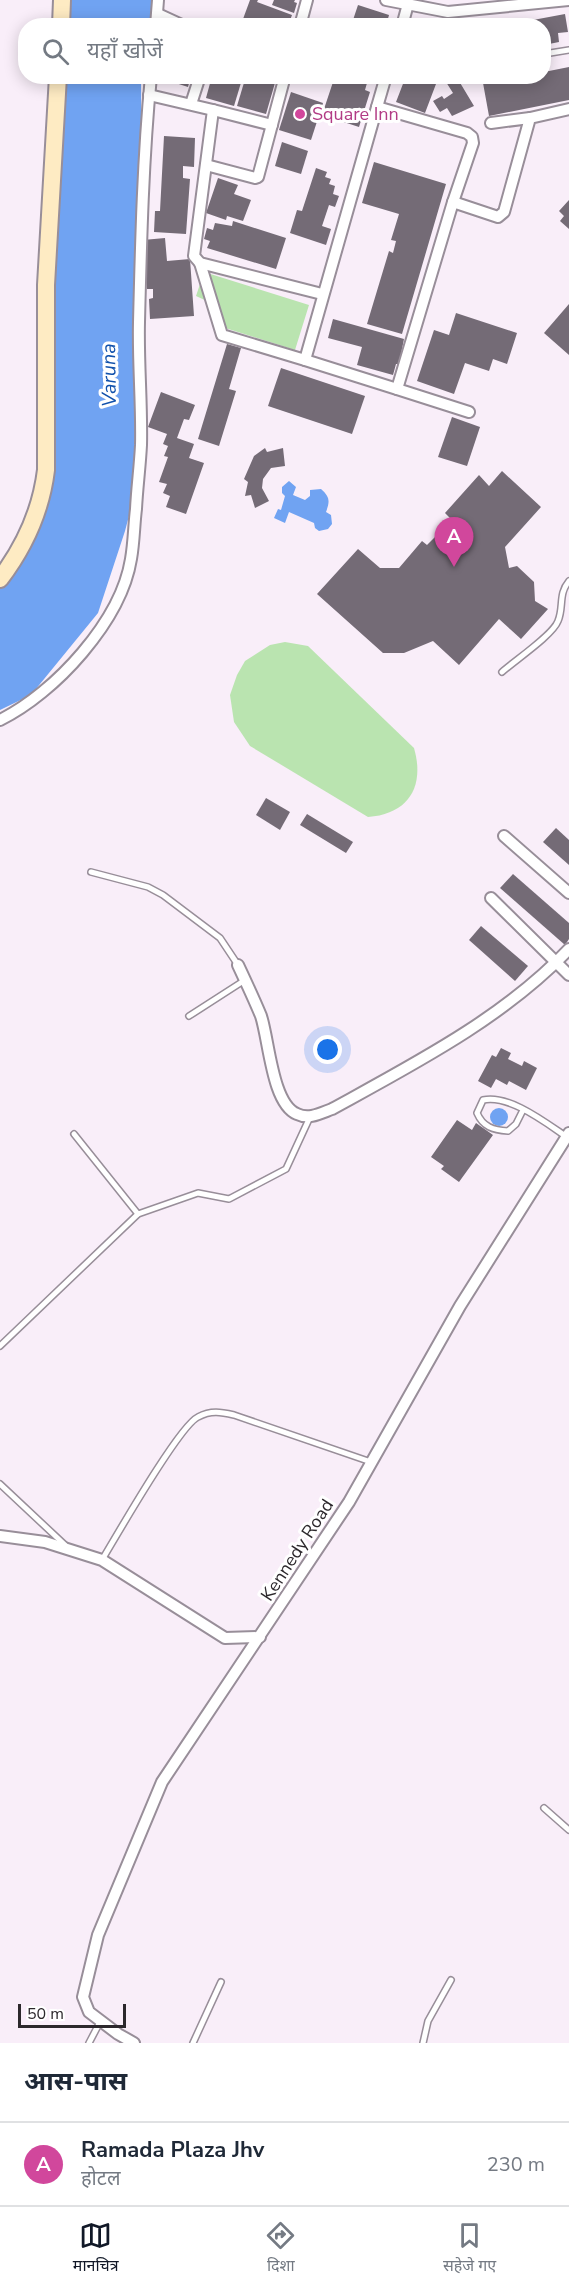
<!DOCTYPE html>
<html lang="hi">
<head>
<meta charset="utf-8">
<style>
	body { margin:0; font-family:"Nunito Sans","Noto Sans Devanagari",sans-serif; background:#f2f2f3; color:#1f2937 }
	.scale { position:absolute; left:18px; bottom:15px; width:108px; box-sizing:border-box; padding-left:6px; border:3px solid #2c282c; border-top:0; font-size:16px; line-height:21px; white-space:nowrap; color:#2c282c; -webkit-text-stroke:4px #fff; paint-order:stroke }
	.you { position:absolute; left:328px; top:1050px; width:21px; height:21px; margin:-15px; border:4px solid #fff; border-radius:50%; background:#1a73e8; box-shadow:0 0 0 9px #1a73e833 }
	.badge { display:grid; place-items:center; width:39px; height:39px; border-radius:50%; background:#111827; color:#fff; font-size:20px; font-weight:700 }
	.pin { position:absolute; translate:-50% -50px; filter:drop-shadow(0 2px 3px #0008) }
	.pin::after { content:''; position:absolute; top:32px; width:21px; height:18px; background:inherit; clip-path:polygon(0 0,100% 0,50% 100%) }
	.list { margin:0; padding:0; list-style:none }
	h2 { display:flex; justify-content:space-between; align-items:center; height:78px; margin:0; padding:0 24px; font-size:26px }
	h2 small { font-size:20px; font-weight:400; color:#747a83 }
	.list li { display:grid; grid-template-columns:39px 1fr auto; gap:18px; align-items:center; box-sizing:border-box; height:84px; padding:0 24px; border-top:2px solid #e0e1e3 }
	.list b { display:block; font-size:22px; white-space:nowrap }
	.list p { margin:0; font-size:20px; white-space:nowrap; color:#747a83 }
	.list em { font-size:20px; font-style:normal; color:#747a83 }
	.icon { flex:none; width:33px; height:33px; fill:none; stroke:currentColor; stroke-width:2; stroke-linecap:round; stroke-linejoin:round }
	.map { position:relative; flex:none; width:569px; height:2043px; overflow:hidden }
	.search { position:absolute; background:#fff; box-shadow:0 3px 15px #0003; left:18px; right:18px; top:18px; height:66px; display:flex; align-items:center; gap:15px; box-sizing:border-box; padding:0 21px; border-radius:24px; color:#747a83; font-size:22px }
	.sheet { height:162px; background:#fff }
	nav { display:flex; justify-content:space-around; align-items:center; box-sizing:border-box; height:84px; border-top:2px solid #e0e1e3; background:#fff; font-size:16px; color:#747a83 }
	nav a { display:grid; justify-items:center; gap:3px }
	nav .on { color:#111827 }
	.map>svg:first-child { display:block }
</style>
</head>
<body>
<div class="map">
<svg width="569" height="2043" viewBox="0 0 569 2043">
	<rect width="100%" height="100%" fill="#f9eef9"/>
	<g fill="#bae4b0">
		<path d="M204 272 309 305 295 350 219 326 209 302 196 296Z"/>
		<path d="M285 642 308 646 414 748C425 786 409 814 368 817L250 746 234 722 230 695 237 675 245 661 270 645Z"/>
	</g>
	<g fill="#70a3f2">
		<path d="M52 0H154L150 25 52 26Z"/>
		<path d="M50 77H141L144 459 125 531 98 613 31 695 0 710V575L20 557 51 492 47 373Z"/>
		<path d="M289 481 296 487 293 495 305 500 310 496V490L321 489C330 497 330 501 326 512L331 515 332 524 328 529 319 531 315 528 314 523 289 512 285 523 274 518 278 509 281 510 285 496 282 493V487Z"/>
		<circle cx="499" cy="1117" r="9"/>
	</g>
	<g fill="#746b76">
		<path d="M250 0H258L257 2 292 15 288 26H261L243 19Z"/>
		<path d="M274 0H295L294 2 297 3 294 13 272 5Z"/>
		<path d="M358 5 389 15 386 26H351Z"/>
		<path d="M565 14 568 32 558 33 559 42 544 45V26H518L517 23Z"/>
		<path d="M569 67V100L489 116 483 83 518 76H544V72Z"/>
		<path d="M154 76H191L188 87Z"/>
		<path d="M212 76H243L234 106 206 98Z"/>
		<path d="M246 76H277L266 114 237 106Z"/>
		<path d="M335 76H369L365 90 370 92 359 127 322 115Z"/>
		<path d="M406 76H434L431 82 436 84 425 113 396 102Z"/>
		<path d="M448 76H456L474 106 452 116 447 108 440 112 433 101 442 96 444 99 453 93 446 82Z"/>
		<path d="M291 92 323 103 311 140 279 130Z"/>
		<path d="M164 136 195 138 194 167 183 166V178L190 179 186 234 154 232 155 211H160Z"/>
		<path d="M282 142 308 151 301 174 275 166Z"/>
		<path d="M374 162 446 184 402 334 367 324 389 251 393 253 396 241 391 240 399 214 362 203Z"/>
		<path d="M316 168 327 172 325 177 331 179 329 184 335 186 333 194 339 196 335 207 329 205 322 226 331 229 326 245 290 233 297 210 302 211Z"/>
		<path d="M218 178 238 185 234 194 251 200 243 221 227 216 226 220 206 213Z"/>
		<path d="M569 200V229L560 221 564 216 559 211Z"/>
		<path d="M233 221 286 238 276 269 207 248 210 241 204 239 207 228 213 230 215 223 232 226Z"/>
		<path d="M165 238 167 261 190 259 194 316 150 319 149 299 153 298V289H147L143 240Z"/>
		<path d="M569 304V355L544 333Z"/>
		<path d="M456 313 517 333 507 364 493 359 489 371 465 363 454 394 417 381 434 330 449 335Z"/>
		<path d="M333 319 404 339 399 364H396L393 375 357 365 362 347 328 338Z"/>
		<path d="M227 344 241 348 229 389 236 391 219 446 198 439Z"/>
		<path d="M281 368 365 396 352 434 268 406Z"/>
		<path d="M161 392 195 405 189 420 184 419 177 438 194 444 189 458 204 463 186 514 166 507 170 496 163 493 167 484 159 482 168 457 164 456 168 446 163 444 167 434 148 427Z"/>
		<path d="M452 417 480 427 467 466 438 457Z"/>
		<path d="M265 448 267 452 283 448 285 466 271 468 263 479 262 488 269 501 255 508 251 495 245 496 248 482 244 479 254 456Z"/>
		<path d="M502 471 541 507 505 547 509 568 517 566 534 582 535 601 548 609 521 639 499 619 459 665 433 641 404 653H383L317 594 358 549 380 568H399L422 541 427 545 452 520 445 513 479 475 489 486Z"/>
		<path d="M266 798 290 812 280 830 256 815Z"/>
		<path d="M307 814 353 842 346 853 300 825Z"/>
		<path d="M556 828 569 840V865L543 842Z"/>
		<path d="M513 874 569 923V939L565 945 500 888Z"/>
		<path d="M481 926 528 966 515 981 469 940Z"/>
		<path d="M501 1048 511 1053 508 1059 522 1066 524 1061 537 1068 526 1090 509 1081 507 1085 496 1079 491 1088 478 1081 492 1055 496 1057Z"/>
		<path d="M457 1120 472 1130 476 1123 493 1135 459 1182 441 1169 444 1166 431 1157Z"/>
	</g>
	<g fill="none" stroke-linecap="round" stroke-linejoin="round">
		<defs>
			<g id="lane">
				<path d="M544 54 569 50"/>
				<path d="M502 672C514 661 553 635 558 621 564 607 558 594 569 581"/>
				<path d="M91 872 148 887 163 895 220 938 238 965"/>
				<path d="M189 1016 245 980"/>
				<path d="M523 1110 516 1124 508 1131C493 1130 483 1127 477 1113L483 1100C509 1094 546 1123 567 1137"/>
				<path d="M74 1134 138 1214"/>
				<path d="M0 1346 138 1214 198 1193 229 1199 286 1169 310 1117"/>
				<path d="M0 1484 65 1545"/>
				<path d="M102 1560C117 1535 179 1426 198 1417 211 1410 221 1412 234 1415L371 1462"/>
				<path d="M544 1808 569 1830"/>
				<path d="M89 2043 100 2022"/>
				<path d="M193 2043 221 1982"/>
				<path d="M423 2043 428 2021 451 1980"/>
			</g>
			<g id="street">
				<path d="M386 0 448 12 569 0"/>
				<path d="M158 14 184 26"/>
				<path d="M156 26 158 0"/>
				<path d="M300 26 307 0"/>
				<path d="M402 26 408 4"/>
				<path d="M149 95 213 110 194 256 200 263 322 294"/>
				<path d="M191 104 200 76"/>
				<path d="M377 107 386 76"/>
				<path d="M213 110 272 125"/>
				<path d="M491 123 530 118"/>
				<path d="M206 165 255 178 258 177 285 76"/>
				<path d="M200 263 222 335 305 360"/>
				<path d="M397 389 305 360 377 107 467 133 472 137 473 143 453 202"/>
				<path d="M469 412 397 389 453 202 498 217 504 212 530 118 569 109"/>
				<path d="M0 720C55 693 121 621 131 559 134 542 134 525 136 509 137 488 140 466 141 445 142 404 138 363 139 322 141 240 143 158 151 76"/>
				<path d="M504 836 569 893"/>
				<path d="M491 898 569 975"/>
				<path d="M238 965C246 982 254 999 261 1016 269 1040 272 1104 297 1114 309 1120 321 1113 332 1109 414 1064 505 1017 569 949"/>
				<path d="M0 1536 45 1542 102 1560 225 1638 260 1637"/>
				<path d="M134 2043 118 2034 89 2012 83 1997 98 1935 162 1782 349 1502 460 1306 569 1133"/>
			</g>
			<g id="secondary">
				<path d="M61 26 62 0"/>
				<path d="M0 579C25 546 41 511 46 470V285L58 76"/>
			</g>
		</defs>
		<use href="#lane" stroke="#988e99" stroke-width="8"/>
		<use href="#street" stroke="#988e99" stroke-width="14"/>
		<use href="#secondary" stroke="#988e99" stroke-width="20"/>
		<use href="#lane" stroke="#fff" stroke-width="5"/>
		<use href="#street" stroke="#fff" stroke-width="10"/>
		<use href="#secondary" stroke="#feebc3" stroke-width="16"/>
	</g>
	<circle fill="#d1479c" stroke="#fff" stroke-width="2" cx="300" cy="114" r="6"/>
	<g text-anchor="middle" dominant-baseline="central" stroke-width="6" stroke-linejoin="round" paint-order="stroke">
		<g font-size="18" fill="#b23c85" stroke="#fff" text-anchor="start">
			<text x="312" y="114">Square Inn</text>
		</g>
		<g font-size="18" fill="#2c282c" stroke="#fff">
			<text transform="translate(297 1550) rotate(-57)">Kennedy Road</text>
		</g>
		<g font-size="20" font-style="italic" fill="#1151ac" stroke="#fff">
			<text transform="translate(109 375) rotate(-91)">Varuna</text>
		</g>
	</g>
</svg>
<div class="scale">50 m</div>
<div class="you"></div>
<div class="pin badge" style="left:454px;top:567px;background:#d1479c">A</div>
<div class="search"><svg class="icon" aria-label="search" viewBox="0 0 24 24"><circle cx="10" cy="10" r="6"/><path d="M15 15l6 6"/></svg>यहाँ खोजें</div>
</div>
<section class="sheet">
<h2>आस-पास<small></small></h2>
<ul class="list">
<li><span class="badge" style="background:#d1479c">A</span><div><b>Ramada Plaza Jhv</b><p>होटल</p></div><em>230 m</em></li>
</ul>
</section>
<nav>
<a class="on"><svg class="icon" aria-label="map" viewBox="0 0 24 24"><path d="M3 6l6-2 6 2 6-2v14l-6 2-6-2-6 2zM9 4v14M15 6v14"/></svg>मानचित्र</a>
<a><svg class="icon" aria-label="directions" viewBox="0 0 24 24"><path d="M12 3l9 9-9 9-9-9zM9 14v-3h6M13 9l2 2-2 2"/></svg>दिशा</a>
<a><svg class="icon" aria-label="saved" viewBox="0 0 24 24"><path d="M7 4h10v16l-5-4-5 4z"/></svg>सहेजे गए</a>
</nav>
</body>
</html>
